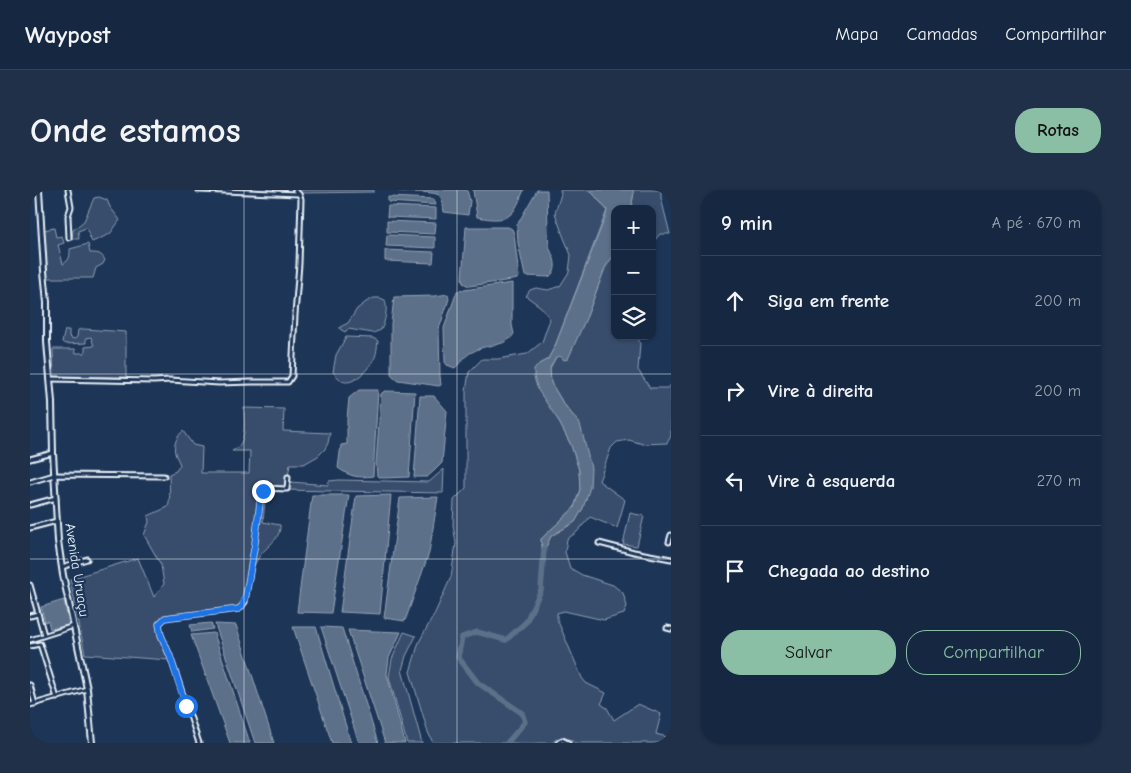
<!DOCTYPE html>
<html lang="pt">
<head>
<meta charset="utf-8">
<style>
	body { margin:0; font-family:"Comic Neue",sans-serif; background:#1f3048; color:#f1f3f6 }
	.controls { position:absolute; right:15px; top:15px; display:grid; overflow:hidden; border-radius:10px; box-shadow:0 1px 4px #0004 }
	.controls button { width:45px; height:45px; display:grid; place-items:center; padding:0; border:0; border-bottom:1px solid #35445a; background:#162841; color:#f1f3f6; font:25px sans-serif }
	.stop { position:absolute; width:15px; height:15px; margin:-11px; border:4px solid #1a73e8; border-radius:50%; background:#fff }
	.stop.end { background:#1a73e8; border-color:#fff; box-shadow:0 1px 5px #0008 }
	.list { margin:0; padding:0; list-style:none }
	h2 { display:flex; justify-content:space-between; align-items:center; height:65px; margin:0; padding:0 20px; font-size:21px }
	h2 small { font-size:16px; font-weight:400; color:#9ea6b1 }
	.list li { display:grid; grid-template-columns:32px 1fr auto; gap:15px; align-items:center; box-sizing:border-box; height:90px; padding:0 20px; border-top:1px solid #35445a }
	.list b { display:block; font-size:19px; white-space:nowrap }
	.list em { font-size:16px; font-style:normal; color:#9ea6b1 }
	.actions { display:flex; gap:10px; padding:15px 20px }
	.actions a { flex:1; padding:11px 0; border:1px solid #8abfa5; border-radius:20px; text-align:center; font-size:18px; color:#8abfa5 }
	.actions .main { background:#8abfa5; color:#111 }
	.icon { flex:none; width:28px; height:28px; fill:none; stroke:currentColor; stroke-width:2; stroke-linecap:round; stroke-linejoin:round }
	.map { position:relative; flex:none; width:641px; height:553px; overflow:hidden; border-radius:20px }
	header { display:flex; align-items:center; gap:30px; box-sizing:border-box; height:70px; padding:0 25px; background:#162841; border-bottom:1px solid #35445a }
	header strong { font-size:24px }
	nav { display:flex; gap:28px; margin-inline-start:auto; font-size:18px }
	.intro { display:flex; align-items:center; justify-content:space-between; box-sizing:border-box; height:120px; padding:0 30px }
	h1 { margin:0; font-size:35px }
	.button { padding:12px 22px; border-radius:20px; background:#8abfa5; color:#111; font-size:18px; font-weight:700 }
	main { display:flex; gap:30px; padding:0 30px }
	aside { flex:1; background:#162841; border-radius:20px; box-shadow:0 1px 4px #0004 }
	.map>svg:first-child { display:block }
</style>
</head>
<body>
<header>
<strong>Waypost</strong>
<nav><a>Mapa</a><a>Camadas</a><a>Compartilhar</a></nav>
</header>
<div class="intro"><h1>Onde estamos</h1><a class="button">Rotas</a></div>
<main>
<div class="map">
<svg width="641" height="553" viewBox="0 0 641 553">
	<rect width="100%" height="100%" fill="#1d3557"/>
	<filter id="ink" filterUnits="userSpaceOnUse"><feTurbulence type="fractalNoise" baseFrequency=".02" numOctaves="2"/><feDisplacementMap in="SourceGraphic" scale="10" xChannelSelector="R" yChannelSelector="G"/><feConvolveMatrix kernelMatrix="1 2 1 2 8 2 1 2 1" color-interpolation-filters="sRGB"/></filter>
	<g filter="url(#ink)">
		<g fill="#374d6c" stroke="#909fb2">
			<path d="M268 0H344V2L270 3Z"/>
			<path d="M530 0H560L577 20 525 156 518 169 509 174 528 230 541 255 549 280 550 299 544 318 511 349 513 363 521 346 545 332 553 318 550 234 533 213 521 193 520 178 526 167 530 165 557 126 575 78 585 63V146H607L610 153 608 180 620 198H637L641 195V246L637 253 613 254 599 250 587 252 581 258 569 291 595 310 587 338 560 327 547 342 537 349 535 362 540 378 552 385 583 395 593 403 597 416 594 424 574 430 534 421 527 423V429L552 488 556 493 576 503 571 514 577 518 584 530 608 514 631 524 626 544 641 548V553H545C538 547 528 545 522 553H403L398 542 380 482 389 452 405 423 421 387 426 353 423 335 424 310 436 298V201L439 182 452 169H468L497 164 512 152 520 129 511 117 496 106 500 100 506 98 518 100 530 96 539 82 541 65 532 43 525 23 531 4Z"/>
			<path d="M602 0H631V8L640 44H630L622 53V19H601L604 2Z"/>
			<path d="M69 7 77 10 80 17 90 30 80 44 62 52 56 38 48 41 49 49H42L43 40 54 31 64 8Z"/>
			<path d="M24 38 26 47 32 46 34 53 28 55 33 74C40 70 40 66 40 59L58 54 60 63C68 63 71 63 75 70L73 74 66 78 63 88H18L14 40Z"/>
			<path d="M344 108H350L355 110C358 119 355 132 351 140L343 143 318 139 315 142 310 139V137L318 133 327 119 336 112Z"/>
			<path d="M54 139 96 142V187L24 186 23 159H45L46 163H55V157L64 156 61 147 56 148V153L35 154 32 152 35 140H39V146L41 148 45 149 47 147 48 140Z"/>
			<path d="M316 147 343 148 348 151C347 157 347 162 345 167 341 176 324 197 312 191 309 189 306 185 303 182L306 165Z"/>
			<path d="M214 218 254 219 253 241 300 243 298 253 295 259 288 266 274 274H260L258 287 261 292 298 295 299 291 309 290 399 292 414 279 413 303 252 300C232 305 235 315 233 332L250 335C251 350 236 356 229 367 225 373 221 382 219 389 215 402 218 408 209 419L135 428 128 433 127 437 139 470 55 464 40 389 108 368 124 407 134 394 131 375 114 345 119 332 118 326 138 317C141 309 139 293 139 284L146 281 150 275C149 271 146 267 145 263 143 255 147 246 153 241L163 255 172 257 171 283H219L220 261H202C218 254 214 232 214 218Z"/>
			<path d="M600 323 614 326 607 356 593 354Z"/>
			<path d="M374 442 386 446 376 466 372 480 392 553H377L359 487 362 469Z"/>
		</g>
		<g fill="#5d7089" stroke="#95a4b5">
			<path d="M365 0H437L440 11 438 25 414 22C413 17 413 10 410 6 404 0 376 4 365 0Z"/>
			<path d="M443 0H494C491 6 489 13 485 19 477 33 460 29 447 27Z"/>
			<path d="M507 0H517C518 18 517 37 519 55 520 62 525 67 525 74 526 79 523 84 519 87L495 86 488 53 487 35Z"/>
			<path d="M560 0H602L604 2 601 19H585V63L575 78 557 126 538 169 534 170 530 166 526 167 520 178 521 193 533 213 550 234 561 278 560 297 553 318 545 332 521 346 513 364 511 349 544 318 550 299 549 280 541 255 528 230 508 200 504 187V180L509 174 518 169 525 156 576 25 577 20Z"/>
			<path d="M358 7 404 9 406 15 358 12Z"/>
			<path d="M358 16 406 18V29L357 27Z"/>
			<path d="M357 31 406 33 405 44 357 42Z"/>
			<path d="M436 37H478L482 39 484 44 489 87 487 89 482 90 439 96 433 93 432 88Z"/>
			<path d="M357 45 405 47V58L356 56Z"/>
			<path d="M355 60 404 62 403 73 355 71Z"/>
			<path d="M482 93V135L484 144C476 156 463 154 451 158 447 159 443 162 440 163 434 167 430 173 425 178L417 175 415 172 414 138 427 101Z"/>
			<path d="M418 104 419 109 409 139 410 186 411 195 409 196 368 190 365 188 361 184V134L364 107 405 106Z"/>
			<path d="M329 200H348L343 286C327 288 321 287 308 278L311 255 317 254V229L319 208Z"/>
			<path d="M356 201 385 202 379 287 353 288 347 286 346 273 351 204 353 202Z"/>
			<path d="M390 206H404L417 221 412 273 404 281 397 287H384Z"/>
			<path d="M282 305H319L301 423 267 422Z"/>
			<path d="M361 305 350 424 310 422 326 306Z"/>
			<path d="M408 307 399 363 375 431 354 428 370 308Z"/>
			<path d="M34 410 39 435 20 439 18 431 15 432 11 417Z"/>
			<path d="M181 433 183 439 162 442 160 435Z"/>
			<path d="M185 434 206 435 244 553H225Z"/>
			<path d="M263 437H286L321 553H302Z"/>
			<path d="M291 437 312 438 348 553H329Z"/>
			<path d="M318 440 371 442 359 468 357 484 375 553H355Z"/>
			<path d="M184 443 220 553H200L161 445Z"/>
		</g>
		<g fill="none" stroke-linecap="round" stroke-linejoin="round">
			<path stroke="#5d7089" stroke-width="5.5" d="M477 553 495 532 492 523 448 493 428 467 432 447 447 442 476 450 496 432 511 400 514 359"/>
			<defs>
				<g id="minor">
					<path d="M38 0 41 17 38 26 39 48"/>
					<path d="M169 0 268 4"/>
					<path d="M20 189 124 191 140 190 189 193 221 192H258L262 186 265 125 269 74 271 9 269 4 265 1"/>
					<path d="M0 269 23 263"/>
					<path d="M0 292 24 285 134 286"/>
					<path d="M0 315 26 308"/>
					<path d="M0 338 27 331"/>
					<path d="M639 352 641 345"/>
					<path d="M569 353 604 362 641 369"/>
					<path d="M32 377 57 369"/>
					<path d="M0 395 14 445"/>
					<path d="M0 426 8 424"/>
					<path d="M637 438 641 439"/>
					<path d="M0 450 44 436"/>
					<path d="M0 456 10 454 27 508"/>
					<path d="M0 495 5 514"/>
					<path d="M0 515 57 499"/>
					<path d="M169 553 140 466 131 445 129 434 135 428 142 427 209 419 212 416 215 412 216 405 225 353 231 304C237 296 248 299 257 299L258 287"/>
					<path d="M528 553 532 550 538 553"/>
				</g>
				<path id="tertiary" d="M9 0 14 81 17 112V152L22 212 23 263 28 351 33 385 57 499 62 553"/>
			</defs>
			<use href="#minor" stroke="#e8f1f8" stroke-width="7"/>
			<use href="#tertiary" stroke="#e8f1f8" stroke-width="8"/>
			<use href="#minor" stroke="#1d3557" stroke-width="3"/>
			<use href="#tertiary" stroke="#1d3557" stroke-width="4"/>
		</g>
	</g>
	<g fill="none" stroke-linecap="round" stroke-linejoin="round" filter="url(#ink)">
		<path stroke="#1a73e8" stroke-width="6" d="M156 516 140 466 131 445 129 434 135 428 142 427 209 419 212 416 216 405 225 353 231 304 233 301"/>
	</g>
	<path fill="none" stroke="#e8f1f8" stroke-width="1" stroke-opacity="0.55" d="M214 0V553M427 0V553M0 184H641M0 369H641"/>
	<g text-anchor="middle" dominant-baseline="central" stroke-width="4.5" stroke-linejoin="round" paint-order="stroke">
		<g font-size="14" fill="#e8f1f8" stroke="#1d3557">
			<text transform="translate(47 380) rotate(81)">Avenida Uruaçu</text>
		</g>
	</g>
</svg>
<div class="controls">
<button>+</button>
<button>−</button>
<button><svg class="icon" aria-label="layers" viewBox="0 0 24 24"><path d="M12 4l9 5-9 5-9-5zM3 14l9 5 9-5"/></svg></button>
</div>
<div class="stop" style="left:156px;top:516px"></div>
<div class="stop end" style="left:233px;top:301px"></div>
</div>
<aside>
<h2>9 min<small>A pé · 670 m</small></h2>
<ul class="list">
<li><svg class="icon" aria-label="ahead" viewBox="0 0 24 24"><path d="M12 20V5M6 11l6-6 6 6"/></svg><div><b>Siga em frente</b></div><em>200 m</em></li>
<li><svg class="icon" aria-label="right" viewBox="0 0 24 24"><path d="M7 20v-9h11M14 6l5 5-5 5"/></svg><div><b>Vire à direita</b></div><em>200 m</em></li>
<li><svg class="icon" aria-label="left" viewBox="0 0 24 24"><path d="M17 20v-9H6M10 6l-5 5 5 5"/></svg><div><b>Vire à esquerda</b></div><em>270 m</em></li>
<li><svg class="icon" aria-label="arrive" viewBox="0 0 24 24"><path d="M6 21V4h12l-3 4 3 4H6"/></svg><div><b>Chegada ao destino</b></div></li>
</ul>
<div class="actions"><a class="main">Salvar</a><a>Compartilhar</a></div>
</aside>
</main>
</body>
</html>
